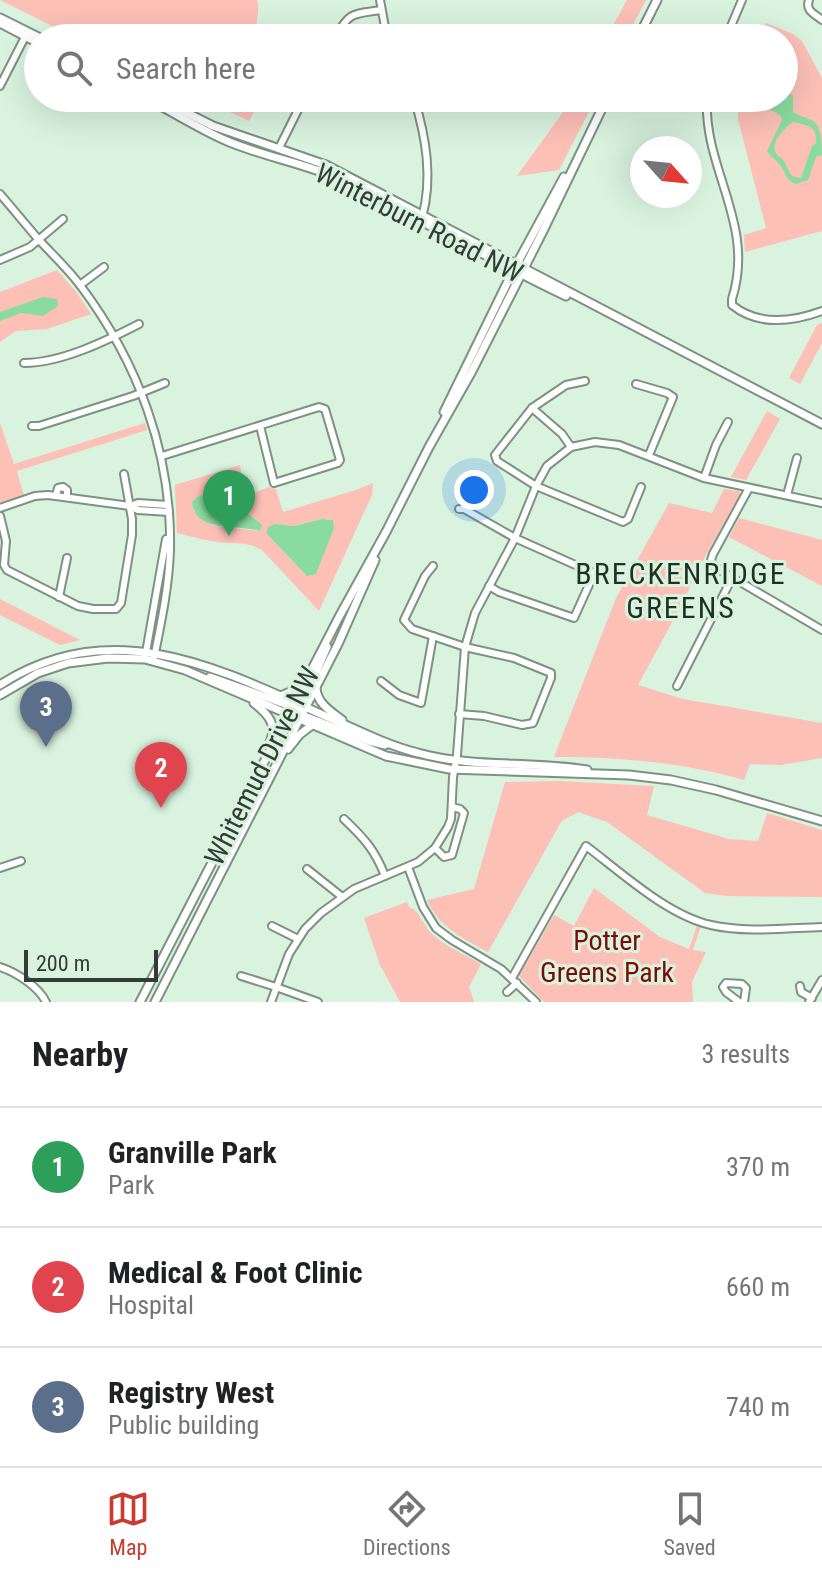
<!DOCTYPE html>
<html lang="en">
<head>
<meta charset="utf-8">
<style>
	body { margin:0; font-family:"Roboto Condensed",sans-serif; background:#f2f2f2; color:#202124 }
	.compass { position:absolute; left:630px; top:136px; width:72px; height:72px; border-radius:50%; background:#fff; box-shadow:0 8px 32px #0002; rotate:117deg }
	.scale { position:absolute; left:24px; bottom:20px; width:134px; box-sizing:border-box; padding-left:8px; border:4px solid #333d35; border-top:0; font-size:22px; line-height:28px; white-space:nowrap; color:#333d35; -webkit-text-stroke:6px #d9f3df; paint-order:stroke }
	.you { position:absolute; left:474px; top:490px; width:28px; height:28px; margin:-20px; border:6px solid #fff; border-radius:50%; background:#1a73e8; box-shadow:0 0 0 12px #1a73e833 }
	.badge { display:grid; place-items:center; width:52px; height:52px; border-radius:50%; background:#c93b2f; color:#fff; font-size:26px; font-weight:700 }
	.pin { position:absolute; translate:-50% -66px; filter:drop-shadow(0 2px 4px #0008) }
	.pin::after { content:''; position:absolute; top:42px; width:28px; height:24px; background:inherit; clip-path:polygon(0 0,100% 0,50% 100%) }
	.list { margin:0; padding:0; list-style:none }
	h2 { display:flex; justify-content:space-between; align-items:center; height:104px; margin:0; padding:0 32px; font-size:34px }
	h2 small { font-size:26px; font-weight:400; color:#757577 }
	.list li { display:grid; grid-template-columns:52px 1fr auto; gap:24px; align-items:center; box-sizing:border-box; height:120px; padding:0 32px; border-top:2px solid #e0e0e0 }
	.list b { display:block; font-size:30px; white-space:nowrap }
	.list p { margin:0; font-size:26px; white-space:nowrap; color:#757577 }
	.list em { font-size:26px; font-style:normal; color:#757577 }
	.icon { flex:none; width:44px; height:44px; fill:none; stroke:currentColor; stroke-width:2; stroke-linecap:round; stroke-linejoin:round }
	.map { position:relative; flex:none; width:822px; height:1002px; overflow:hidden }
	.search { position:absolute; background:#fff; box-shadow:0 8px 32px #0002; left:24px; right:24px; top:24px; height:88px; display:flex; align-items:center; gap:20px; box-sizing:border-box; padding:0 28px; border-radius:44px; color:#757577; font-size:30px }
	.sheet { height:464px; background:#fff }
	nav { display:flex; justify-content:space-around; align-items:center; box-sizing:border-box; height:112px; border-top:2px solid #e0e0e0; background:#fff; font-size:22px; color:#757577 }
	nav a { display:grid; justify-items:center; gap:4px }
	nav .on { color:#c93b2f }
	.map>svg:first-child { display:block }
</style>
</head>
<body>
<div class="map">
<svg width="822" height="1002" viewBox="0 0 822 1002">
	<rect width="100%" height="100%" fill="#d9f3df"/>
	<g fill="#fcc0b7" fill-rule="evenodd">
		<path d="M0 0H257C261 12 254 23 257 35L261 38H76Z"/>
		<path d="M627 0H646L626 38H606Z"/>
		<path d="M766 23 793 34 802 41 822 78V231L745 252 744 235 766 228 738 119V98H784V38H760Z"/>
		<path d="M201 98H262L249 121Z"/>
		<path d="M573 98H596L559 170 517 176Z"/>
		<path d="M57 270 77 293 91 314 47 329 16 331 0 342V292Z"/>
		<path d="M822 323V343L800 384 789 378 817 325Z"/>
		<path d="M767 411 780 419 746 480 731 477Z"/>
		<path d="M0 423 14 464 145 423 147 430 17 471 24 496 0 503Z"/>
		<path d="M240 465 243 484 249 495 269 487 276 489 283 512 356 490 373 483 372 495 319 611 262 550C247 541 234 544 217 542 204 540 190 536 177 533L175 485ZM225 490 239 511 249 514 261 525 260 531 214 526 202 520 193 510ZM322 519 333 520 306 575 266 533 275 524 294 526Z"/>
		<path d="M724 489 739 491 740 495 700 566 681 606 638 685 683 699 822 723V758L781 765 750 764 744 780C682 762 618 757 554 757L616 598 669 503 712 513Z"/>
		<path d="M739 518 822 540V586L729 537Z"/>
		<path d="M0 599 80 640 60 645 0 615Z"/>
		<path d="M560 781 654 786 647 815 729 839 758 841 767 813 822 830V897L726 896 705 893 607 822 578 812 562 821 560 824 488 952C463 938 439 928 427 900L474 889 505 782Z"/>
		<path d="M594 888 660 937 689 949 697 925 701 926 693 950 706 952 692 982 693 1002H544L519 976 554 915 574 926Z"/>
		<path d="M407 902 409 907C420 911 422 923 430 932 444 946 464 954 481 964L469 987 474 1002H400L380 965 364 918Z"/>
	</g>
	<g fill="#8adba1" fill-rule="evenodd">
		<path d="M784 89 793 96V112C799 116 806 117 813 121 822 127 822 144 822 155L816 157 808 180 796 184C785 180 787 174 780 165 776 160 771 157 767 151L782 120 781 116 768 108 765 98H784ZM793 122C806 125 818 126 816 143L812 146 801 178C786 177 791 170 783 160 780 156 776 156 775 150 772 140 786 127 793 122Z"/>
		<path d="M43 297 57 299 58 306 43 316 21 313 0 321V312Z"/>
		<path d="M220 489 225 490 239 511 249 514 262 525 260 531C238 524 195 534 192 502L197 497Z"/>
		<path d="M322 519 333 520 334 528 316 574 307 576 266 533 268 527 275 524 294 526Z"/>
	</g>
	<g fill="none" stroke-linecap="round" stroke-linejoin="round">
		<defs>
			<g id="minor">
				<path d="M380 0 387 38"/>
				<path d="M809 0C805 11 815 14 822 20"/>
				<path d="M335 38C349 12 352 14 381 10"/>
				<path d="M726 38 742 0"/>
				<path d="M0 86 26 35"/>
				<path d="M414 98C426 137 433 178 422 218"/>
				<path d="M707 98C703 169 756 224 732 299V305C758 326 792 322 822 311"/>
				<path d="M279 148 304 98"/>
				<path d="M0 194C13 209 26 225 39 240 53 255 68 269 80 285 138 362 172 453 170 550 169 586 161 623 154 658"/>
				<path d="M0 260 30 247 63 219"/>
				<path d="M80 285 104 267"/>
				<path d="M24 363C61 363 106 341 139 324"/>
				<path d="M585 381 566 385 532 408 495 455 497 461 536 486 623 522 628 519 641 487"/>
				<path d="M636 384 667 393 673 397 649 455"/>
				<path d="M532 408 562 434 571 447"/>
				<path d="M32 426H39L133 396 165 383"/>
				<path d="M162 456 319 407 325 409 340 460 338 463 274 483 260 426"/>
				<path d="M704 478 716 445 728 422"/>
				<path d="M749 488 713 554 711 560 713 566 822 630"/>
				<path d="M56 495 58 488 63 487 67 490V497"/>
				<path d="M787 495 797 458"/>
				<path d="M130 506 138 503 168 505"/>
				<path d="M0 508 35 496 48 495 130 506 138 510 169 512"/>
				<path d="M459 509H464L515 538 591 572 593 576 574 618 499 592 489 586"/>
				<path d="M0 516 6 541 4 565 7 570 78 606 93 609H116L121 603 132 535V519L124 474"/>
				<path d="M433 566 425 576 404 620 412 629 465 647 514 658 551 673V678L533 723 522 725 484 716 459 714"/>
				<path d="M59 597 67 558"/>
				<path d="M145 658 166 539"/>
				<path d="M381 681 399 695 421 703 433 636"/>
				<path d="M677 686 732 578"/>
				<path d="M344 819C364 838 375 850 385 876"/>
				<path d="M435 848 444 857 452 855 464 813 460 809 452 807"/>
				<path d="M408 867 423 907 436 928 452 940 501 969 536 1002"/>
				<path d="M0 868 21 861"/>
				<path d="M307 869 341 896"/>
				<path d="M272 926 298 939"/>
				<path d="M0 967C16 972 39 987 46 1002"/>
				<path d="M241 976 276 987 318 1002"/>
				<path d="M512 978 586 846C622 873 667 915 711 925 745 933 787 928 822 927"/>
				<path d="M800 986 801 992 812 998"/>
				<path d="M507 992 517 983"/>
				<path d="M271 1002 289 954 305 929 321 913 354 889 418 862 435 848 448 827 451 819 453 777 457 755 465 647 475 613 515 538 536 486 547 466 571 447 595 442 619 445 704 478 822 503"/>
				<path d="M739 1002 726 992 723 987 726 983 742 984 746 988 744 1002"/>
				<path d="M809 1002 822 980"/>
			</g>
			<g id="major">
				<path d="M0 18 40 38"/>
				<path d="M0 23 38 43"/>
				<path d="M638 38 657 0"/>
				<path d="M146 98C173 112 199 129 227 141 267 158 310 164 349 183 422 220 492 261 566 296"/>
				<path d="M157 98 213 126 326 165 822 424"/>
				<path d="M444 412 513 271 564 177"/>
				<path d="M210 677 296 708"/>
				<path d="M0 685C120 607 236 678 350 727 372 737 394 747 418 753 472 768 531 761 587 770"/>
				<path d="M316 688C317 703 330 711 342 720"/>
				<path d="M0 695 38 673 68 663 108 658 145 659 185 670 386 756 449 769 629 775 671 780 716 790 822 821"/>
				<path d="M281 696 290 692 305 676"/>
				<path d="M254 703C268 714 278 725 270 742"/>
				<path d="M300 709 327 647"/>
				<path d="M299 714 369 741 385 745"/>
				<path d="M288 749 299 735 312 725"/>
				<path d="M140 1002 339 617 386 532 429 447 472 371 543 231 607 98"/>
				<path d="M155 1002 338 644 375 560"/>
			</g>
		</defs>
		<use href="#minor" stroke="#7b9380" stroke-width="10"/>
		<use href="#major" stroke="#7b9380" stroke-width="11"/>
		<use href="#minor" stroke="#fff" stroke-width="6"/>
		<use href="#major" stroke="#fff" stroke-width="7"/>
	</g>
	<g text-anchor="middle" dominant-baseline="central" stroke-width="6" stroke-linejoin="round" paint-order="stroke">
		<g font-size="28" fill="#333d35" stroke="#d9f3df">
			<text transform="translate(419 223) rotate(27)">Winterburn Road NW</text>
			<text transform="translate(262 766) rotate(-63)">Whitemud Drive NW</text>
		</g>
		<g font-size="28" fill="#7b0b07" stroke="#d9f3df">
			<text x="607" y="940">Potter<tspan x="607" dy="32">Greens Park</tspan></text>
		</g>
		<g font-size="30" letter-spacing="2" fill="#1d3223" stroke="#d9f3df">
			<text x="681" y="573">BRECKENRIDGE<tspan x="681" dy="34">GREENS</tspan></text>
		</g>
	</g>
</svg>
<svg class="compass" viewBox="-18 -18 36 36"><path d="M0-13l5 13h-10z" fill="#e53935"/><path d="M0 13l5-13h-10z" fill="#757577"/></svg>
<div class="scale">200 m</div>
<div class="you"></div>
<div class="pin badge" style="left:229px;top:536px;background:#2e9e5b">1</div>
<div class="pin badge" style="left:161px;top:808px;background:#e0444e">2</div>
<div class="pin badge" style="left:46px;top:747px;background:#5c6f8a">3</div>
<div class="search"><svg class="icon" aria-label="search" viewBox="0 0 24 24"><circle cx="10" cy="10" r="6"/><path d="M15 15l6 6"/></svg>Search here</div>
</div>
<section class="sheet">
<h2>Nearby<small>3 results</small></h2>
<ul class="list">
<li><span class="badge" style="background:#2e9e5b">1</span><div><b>Granville Park</b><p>Park</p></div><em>370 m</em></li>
<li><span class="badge" style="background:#e0444e">2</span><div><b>Medical &amp; Foot Clinic</b><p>Hospital</p></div><em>660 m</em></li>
<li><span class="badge" style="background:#5c6f8a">3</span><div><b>Registry West</b><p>Public building</p></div><em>740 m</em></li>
</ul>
</section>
<nav>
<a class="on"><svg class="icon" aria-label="map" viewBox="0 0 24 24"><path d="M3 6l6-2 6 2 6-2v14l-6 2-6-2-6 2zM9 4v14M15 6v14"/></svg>Map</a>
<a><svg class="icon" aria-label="directions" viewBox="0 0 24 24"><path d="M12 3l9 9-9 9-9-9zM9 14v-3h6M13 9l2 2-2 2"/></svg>Directions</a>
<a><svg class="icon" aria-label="saved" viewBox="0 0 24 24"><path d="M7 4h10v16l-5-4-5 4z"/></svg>Saved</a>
</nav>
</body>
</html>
